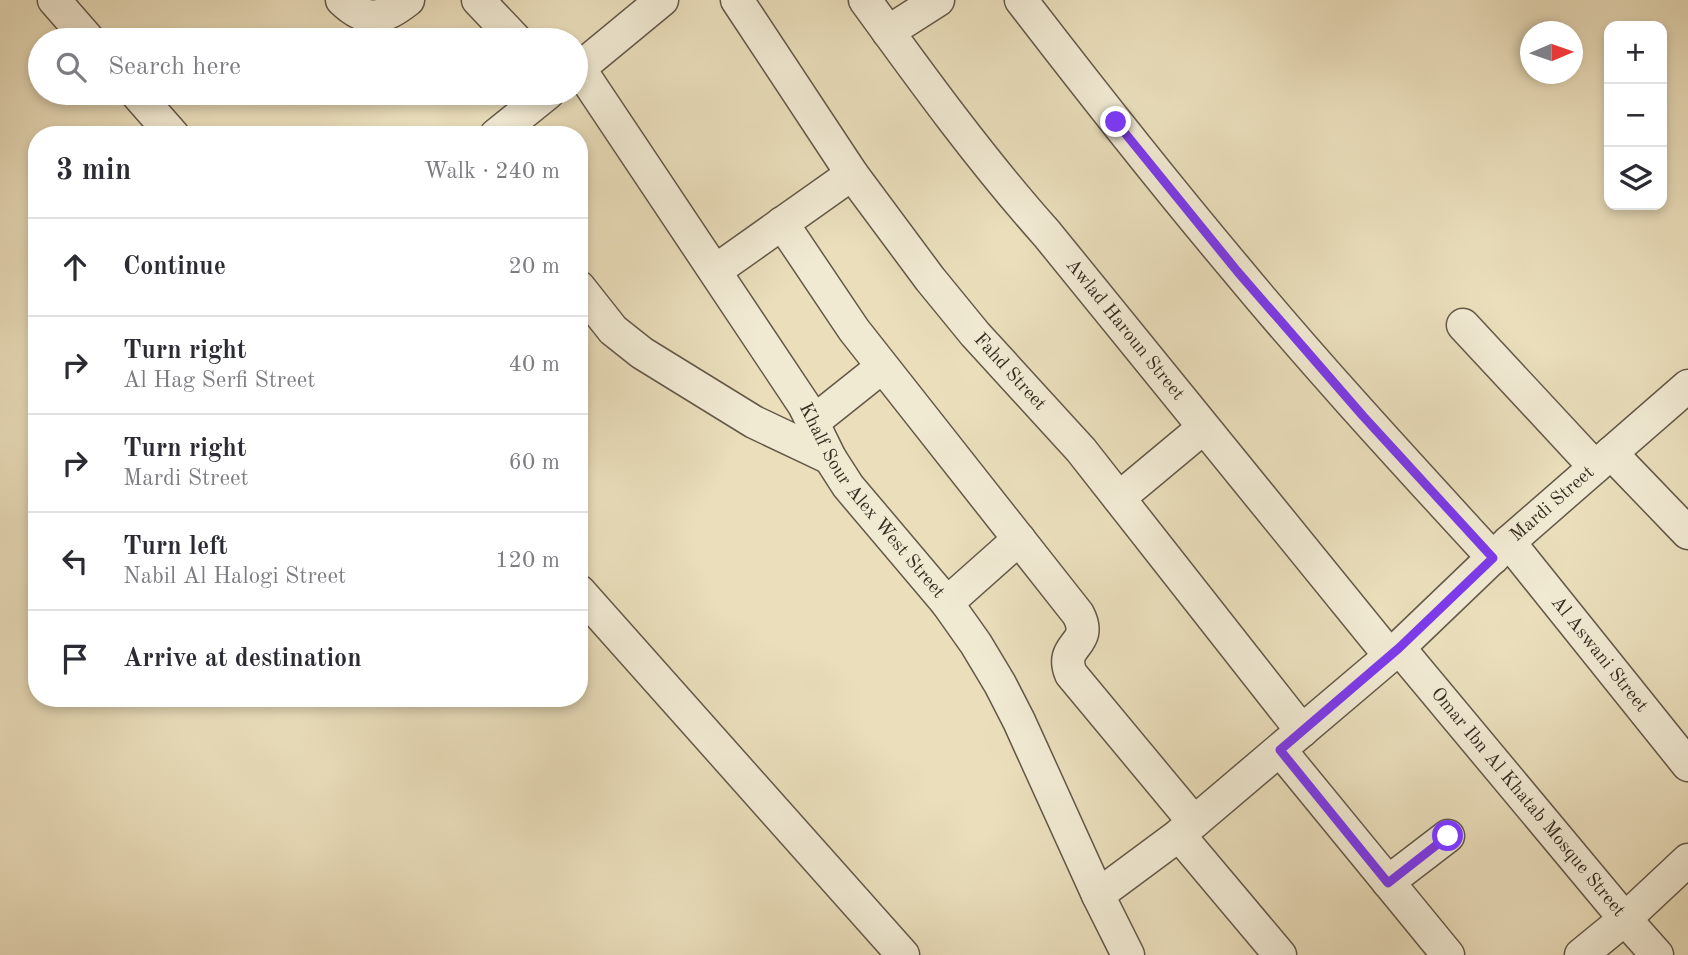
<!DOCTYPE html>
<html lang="en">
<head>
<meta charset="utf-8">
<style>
	body { margin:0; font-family:"Old Standard TT",serif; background:#f7f7f7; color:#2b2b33 }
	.controls { position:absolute; right:21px; top:21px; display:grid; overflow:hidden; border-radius:14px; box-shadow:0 4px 10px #0003 }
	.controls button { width:63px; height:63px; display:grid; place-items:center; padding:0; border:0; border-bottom:2px solid #e1e1e2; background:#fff; color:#2b2b33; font:35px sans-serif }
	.compass { position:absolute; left:1520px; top:21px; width:63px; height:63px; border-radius:50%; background:#fff; box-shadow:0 4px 10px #0003; rotate:88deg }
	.stop { position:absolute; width:21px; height:21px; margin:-16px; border:5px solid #7c3aed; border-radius:50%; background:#fff }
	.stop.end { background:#7c3aed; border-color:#fff; box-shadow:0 2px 7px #0008 }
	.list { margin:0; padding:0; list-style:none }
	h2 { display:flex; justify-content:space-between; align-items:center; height:91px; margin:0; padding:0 28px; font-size:30px }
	h2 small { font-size:23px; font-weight:400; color:#7c7c81 }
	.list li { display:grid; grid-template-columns:46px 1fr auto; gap:21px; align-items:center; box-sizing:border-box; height:98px; padding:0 28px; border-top:2px solid #e1e1e2 }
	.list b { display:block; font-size:26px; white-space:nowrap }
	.list p { margin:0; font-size:23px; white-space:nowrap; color:#7c7c81 }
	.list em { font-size:23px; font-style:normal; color:#7c7c81 }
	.icon { flex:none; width:38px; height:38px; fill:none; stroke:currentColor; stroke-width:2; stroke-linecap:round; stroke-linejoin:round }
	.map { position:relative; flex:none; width:1688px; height:955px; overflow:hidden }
	.search { position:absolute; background:#fff; box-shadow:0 4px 10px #0003; left:28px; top:28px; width:560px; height:77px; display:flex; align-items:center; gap:18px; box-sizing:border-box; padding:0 24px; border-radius:38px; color:#7c7c81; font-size:26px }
	.panel { position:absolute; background:#fff; box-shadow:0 4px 10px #0003; left:28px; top:126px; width:560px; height:581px; border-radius:28px }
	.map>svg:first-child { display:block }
</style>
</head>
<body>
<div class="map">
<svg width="1688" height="955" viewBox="0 0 1688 955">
	<rect width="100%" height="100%" fill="#eadebb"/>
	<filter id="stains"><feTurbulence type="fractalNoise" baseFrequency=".00286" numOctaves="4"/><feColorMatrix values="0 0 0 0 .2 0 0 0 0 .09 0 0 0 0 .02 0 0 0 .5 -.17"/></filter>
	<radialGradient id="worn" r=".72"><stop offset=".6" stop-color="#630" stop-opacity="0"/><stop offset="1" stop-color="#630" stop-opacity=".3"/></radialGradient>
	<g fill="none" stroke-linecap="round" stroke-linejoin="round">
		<defs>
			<g id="minor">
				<path d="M54 0 89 40"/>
				<path d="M342 0C367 24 382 20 408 0"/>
				<path d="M478 0 516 40"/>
				<path id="s1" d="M737 0 852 174 930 279 975 334 1081 450 1302 731"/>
				<path id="s2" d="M865 0C923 80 981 160 1047 234L1390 656"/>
				<path d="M1021 0C1091 91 1162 181 1236 269 1318 368 1406 463 1493 558"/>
				<path d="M888 32 938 0"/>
				<path id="s3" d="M579 68 804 405 830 458 848 486 947 603 976 644 1000 684 1019 721 1098 895 1128 955"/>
				<path d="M576 71 662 0"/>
				<path d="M136 93 173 135"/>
				<path d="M496 135 548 93"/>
				<path d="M782 223 854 330 1078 614C1095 646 1058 643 1071 674L1194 822"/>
				<path d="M715 271 852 174"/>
				<path d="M579 287 613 330 642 353 754 422 830 458"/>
				<path d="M1463 325 1595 467"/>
				<path d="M813 422 882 367"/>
				<path d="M1611 453 1688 533"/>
				<path d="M1119 498 1203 428"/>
				<path id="s4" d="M1509 542 1688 765"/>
				<path d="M579 591 903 955"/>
				<path d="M947 603 1019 539"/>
				<path id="s5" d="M1399 648 1625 919 1657 955"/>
				<path d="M1280 750 1448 955"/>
				<path d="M1179 835 1280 955"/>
				<path d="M1388 882 1448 836"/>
				<path id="s6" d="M1098 895 1179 835 1390 656 1509 542 1688 386"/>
				<path d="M1581 955 1625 919 1688 860"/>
			</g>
		</defs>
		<use href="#minor" stroke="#635848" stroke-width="35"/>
		<use href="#minor" stroke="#f1ead3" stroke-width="32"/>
	</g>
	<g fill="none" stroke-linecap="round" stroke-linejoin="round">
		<path stroke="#7c3aed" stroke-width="9" d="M1116 122 1237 271 1363 416 1493 558 1399 648 1280 750 1388 883 1448 836"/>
	</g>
	<g text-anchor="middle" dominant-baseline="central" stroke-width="6" stroke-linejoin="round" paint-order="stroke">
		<g font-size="19" fill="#362b21" stroke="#f1ead3">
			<text stroke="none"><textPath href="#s2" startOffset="420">Awlad Haroun Street</textPath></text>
			<text stroke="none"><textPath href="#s1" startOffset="462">Fahd Street</textPath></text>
			<text stroke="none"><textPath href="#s3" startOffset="523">Khalf Sour Alex West Street</textPath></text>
			<text stroke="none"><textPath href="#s6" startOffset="600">Mardi Street</textPath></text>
			<text stroke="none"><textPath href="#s4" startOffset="144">Al Aswani Street</textPath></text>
			<text stroke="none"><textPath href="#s5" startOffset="201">Omar Ibn Al Khatab Mosque Street</textPath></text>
		</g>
	</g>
	<rect width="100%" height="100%" filter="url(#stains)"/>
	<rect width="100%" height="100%" fill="url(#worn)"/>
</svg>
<div class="controls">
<button>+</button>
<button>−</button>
<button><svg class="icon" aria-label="layers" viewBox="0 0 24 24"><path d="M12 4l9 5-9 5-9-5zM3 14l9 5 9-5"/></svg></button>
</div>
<svg class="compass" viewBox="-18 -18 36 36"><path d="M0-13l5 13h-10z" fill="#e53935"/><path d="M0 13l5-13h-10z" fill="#7c7c81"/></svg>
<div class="stop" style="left:1448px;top:836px"></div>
<div class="stop end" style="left:1116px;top:122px"></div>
<div class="search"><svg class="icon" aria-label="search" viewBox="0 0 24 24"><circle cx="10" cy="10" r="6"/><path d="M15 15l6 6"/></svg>Search here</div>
<section class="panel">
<h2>3 min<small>Walk · 240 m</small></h2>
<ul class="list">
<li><svg class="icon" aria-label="ahead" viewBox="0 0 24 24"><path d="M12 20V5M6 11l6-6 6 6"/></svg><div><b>Continue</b></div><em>20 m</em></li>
<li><svg class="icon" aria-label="right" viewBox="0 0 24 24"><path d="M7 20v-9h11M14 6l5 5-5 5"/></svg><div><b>Turn right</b><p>Al Hag Serfi Street</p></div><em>40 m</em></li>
<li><svg class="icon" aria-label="right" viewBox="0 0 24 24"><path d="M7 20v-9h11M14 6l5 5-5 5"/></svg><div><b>Turn right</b><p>Mardi Street</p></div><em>60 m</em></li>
<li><svg class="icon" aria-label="left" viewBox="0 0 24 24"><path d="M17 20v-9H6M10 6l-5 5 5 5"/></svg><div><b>Turn left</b><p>Nabil Al Halogi Street</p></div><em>120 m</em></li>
<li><svg class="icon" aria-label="arrive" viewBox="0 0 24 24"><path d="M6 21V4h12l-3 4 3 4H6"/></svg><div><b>Arrive at destination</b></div></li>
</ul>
</section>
</div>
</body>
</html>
